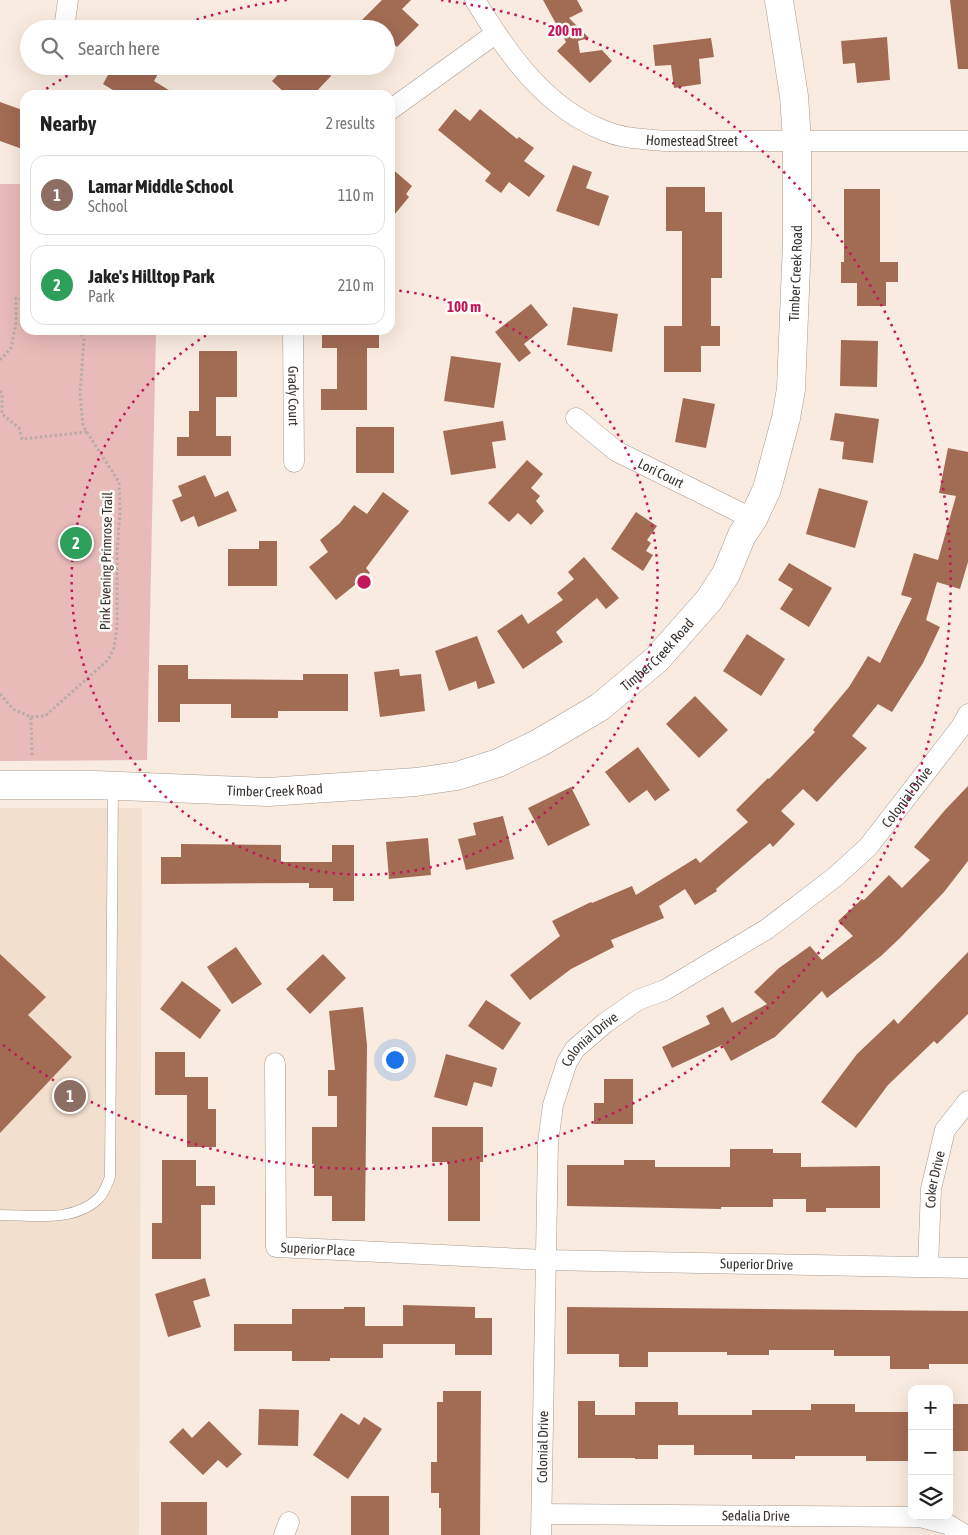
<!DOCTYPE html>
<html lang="en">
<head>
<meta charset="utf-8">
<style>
	body { margin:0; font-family:"Asap Condensed",sans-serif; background:#f6f6f6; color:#222 }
	.controls { position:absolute; right:15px; bottom:15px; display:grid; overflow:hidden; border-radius:10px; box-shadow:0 5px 20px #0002 }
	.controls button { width:45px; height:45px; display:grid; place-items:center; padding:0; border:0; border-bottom:1px solid #e0e0e0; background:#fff; color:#222; font:25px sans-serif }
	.you { position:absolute; left:394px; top:1059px; width:18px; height:18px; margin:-12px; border:4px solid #fff; border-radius:50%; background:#1a73e8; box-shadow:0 0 0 8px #1a73e833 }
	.badge { display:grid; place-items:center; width:32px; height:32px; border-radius:50%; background:#b45309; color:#fff; font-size:16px; font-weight:700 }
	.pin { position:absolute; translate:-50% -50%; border:2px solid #fff; box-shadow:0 1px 5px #0006 }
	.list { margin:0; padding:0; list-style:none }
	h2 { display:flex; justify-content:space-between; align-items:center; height:65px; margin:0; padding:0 20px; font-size:21px }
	h2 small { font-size:16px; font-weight:400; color:#767676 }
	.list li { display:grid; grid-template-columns:32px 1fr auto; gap:15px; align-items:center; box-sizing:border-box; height:80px; margin:0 10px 10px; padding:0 10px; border:1px solid #e0e0e0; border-radius:15px }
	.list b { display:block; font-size:19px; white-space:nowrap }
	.list p { margin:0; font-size:16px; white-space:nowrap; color:#767676 }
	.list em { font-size:16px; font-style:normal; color:#767676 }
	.icon { flex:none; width:28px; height:28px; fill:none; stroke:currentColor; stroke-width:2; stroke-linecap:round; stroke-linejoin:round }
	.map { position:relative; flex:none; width:968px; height:1535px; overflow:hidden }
	.search { position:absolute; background:#fff; box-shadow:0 5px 20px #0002; left:20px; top:20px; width:375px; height:55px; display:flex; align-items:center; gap:12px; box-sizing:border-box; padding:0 18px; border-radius:28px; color:#767676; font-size:19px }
	.panel { position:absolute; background:#fff; box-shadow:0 5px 20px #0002; left:20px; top:90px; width:375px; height:245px; border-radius:15px }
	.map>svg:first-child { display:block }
</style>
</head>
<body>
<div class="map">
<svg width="968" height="1535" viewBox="0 0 968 1535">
	<rect width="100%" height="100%" fill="#f9ebdf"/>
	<path fill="#f2dfcd" d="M0 808H142L139 1535H0Z"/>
	<path fill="#e8bbb8" d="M0 184H25V330H156L147 760 0 761Z"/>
	<g fill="#a26b54">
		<path d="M382 0H411L402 9 419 25 397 47 386 37V29H353Z"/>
		<path d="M543 0H577L583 11 569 18 589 38 578 41 580 53 602 50 612 61 590 83 557 51 566 42Z"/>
		<path d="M950 0H968V69H958Z"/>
		<path d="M887 37 890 80 857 83 855 63 843 64 841 41Z"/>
		<path d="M711 38 714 57 699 59 701 84 674 88 671 65 655 66 653 45Z"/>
		<path d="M113 66 127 73 131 66H162L154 81 177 95H121L103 84Z"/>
		<path d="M286 66H321L331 76 313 95H287L272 81Z"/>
		<path d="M0 102 25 111V150L0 141Z"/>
		<path d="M455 109 470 121 480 109 517 139 519 137 534 148 524 161 545 176 529 197 509 182 501 193 485 181 491 173 438 130Z"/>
		<path d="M573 165 592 172 586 188 609 196 599 226 556 211Z"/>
		<path d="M390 167 412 186 406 194 409 197 390 220Z"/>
		<path d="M666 187H705V212H722V278H711V326H720V346H701V372H664V326H682V231H666Z"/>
		<path d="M844 189H880V262H898V282H886V306H857V283H841V262H844Z"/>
		<path d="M531 304 548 325 524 344 531 353 519 362 495 332Z"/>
		<path d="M573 307 618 314 612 352 567 345Z"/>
		<path d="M322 330H379V348H367V410H321V389H337V348H322Z"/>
		<path d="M841 340 878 341 877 387 840 386Z"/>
		<path d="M199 351H237V397H216V436H231V456H177V437H189V411H199Z"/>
		<path d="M451 356 501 363 494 408 444 401Z"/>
		<path d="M683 398 715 404 706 448 675 442Z"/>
		<path d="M835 413 879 419 873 463 842 459 844 442 830 440Z"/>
		<path d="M503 421 506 440 492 442 496 468 451 475 443 431Z"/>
		<rect x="356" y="427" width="38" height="46"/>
		<path d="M948 448 968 452V562L960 589 937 582 926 620 940 627 923 663 892 712 878 704 852 736 867 748 817 802 803 789 781 811 795 824 773 847 770 843 716 889 717 891 695 905 685 889 659 906 664 918 611 940 614 947 571 969 530 1000 510 975 560 936 552 921 591 902 592 903 632 886 636 895 696 858 700 863 748 822 736 810 768 778 769 779 815 732 813 730 849 687 868 656 880 663 912 598 901 595 914 553 938 560 956 496 939 493Z"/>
		<path d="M527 460 543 474 531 488 540 496 536 501 544 511 531 525 518 513 509 522 488 503Z"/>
		<path d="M205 475 215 497 228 491 237 511 198 527 194 516 181 522 172 500 182 496 178 486Z"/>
		<path d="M819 488 868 501 855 548 806 534Z"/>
		<path d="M383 492 409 511 366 568 370 573 336 600 309 567 328 552 320 540 340 523 354 505 367 514Z"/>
		<path d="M636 512 657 526 647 540 651 543 646 551 653 555 643 571 611 549Z"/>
		<path d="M259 541H277V586H228V549H259Z"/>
		<path d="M584 557 619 598 606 609 597 598 556 632 563 642 523 669 497 631 522 614 528 624 563 600 557 593 574 579 568 572Z"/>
		<path d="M789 563 832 588 809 627 780 609 793 589 778 580Z"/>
		<path d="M747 634 785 659 761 696 723 671Z"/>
		<path d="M477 636 495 683 478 689 476 681 449 691 435 651Z"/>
		<path d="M158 665H188V679L303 680V674H348V711H278V718H231V704H180V722H158Z"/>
		<path d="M399 669 400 676 421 674 425 711 380 717 374 672Z"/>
		<path d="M695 696 728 730 699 758 666 724Z"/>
		<path d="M638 747 670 790 655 801 647 790 629 803 605 772Z"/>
		<path d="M968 786V861L944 892 900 938 881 956 827 998 822 991 775 1037 731 1061 722 1045 672 1068 662 1047 710 1024 706 1016 723 1007 732 1023 767 1004 754 992 779 968 810 946 822 960 853 936 838 921 862 899 864 900 889 875 902 888 930 860 914 847 945 810Z"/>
		<path d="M571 787 590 825 548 846 528 808Z"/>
		<path d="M503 816 514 859 466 870 458 839 476 835 473 823Z"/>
		<path d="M428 838 431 875 389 879 386 842Z"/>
		<path d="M181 844 281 845V862H332V845H354V901H333V888H309V883L161 884V857H181Z"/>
		<path d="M236 947 262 984 232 1004 207 967Z"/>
		<path d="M968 952V1014L937 1044 934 1041 888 1085 856 1128 821 1102 857 1054 894 1019 898 1024Z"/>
		<path d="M0 954 46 997 28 1015 72 1057 0 1133Z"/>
		<path d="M323 954 346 978 310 1014 286 989Z"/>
		<path d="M182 981 221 1010 200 1039 160 1009Z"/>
		<path d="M486 1000 521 1023 503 1050 468 1026Z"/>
		<path d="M363 1007 367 1045 365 1221H332V1196H314V1164H312V1127H337V1096H328V1070H335L329 1011Z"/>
		<path d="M155 1052H185V1077H208V1109H216V1147H187V1095H155Z"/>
		<path d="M446 1054 497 1068 492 1087 474 1082 467 1106 434 1097Z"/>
		<path d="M604 1079H633V1124H594V1103H604Z"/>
		<path d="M432 1127H483V1162H480V1221H448V1162H432Z"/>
		<path d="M730 1149H773V1153H801V1167L880 1166V1208H826V1212H806V1199H773V1207H721V1209L567 1206V1165H624V1160H655V1167H730Z"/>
		<path d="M162 1160H196V1186H215V1205H201V1259H152V1223H162Z"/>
		<path d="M205 1278 210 1296 193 1301 201 1327 168 1337 155 1294Z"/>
		<path d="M403 1305 475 1307V1318H492V1355H455V1344H383V1358H330V1361H292V1351H234V1324H292V1309H344V1307H365V1326H403Z"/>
		<path d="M567 1307 968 1311V1364H929V1369H890V1356H834V1350H769V1355H727V1352H648V1367H619V1354H567Z"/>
		<path d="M443 1391H481L480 1535H441V1508H439V1493H431V1462H437V1402H443Z"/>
		<path d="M578 1401H595V1415H635V1402H678V1415H752V1410H811V1404H855V1412H909V1461H866V1456H795V1459H752V1455H694V1445H658V1459H635V1458H578Z"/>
		<path d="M950 1404H968V1451H949Z"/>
		<path d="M259 1409 299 1410 298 1446 258 1445Z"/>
		<path d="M341 1413 359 1425 364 1417 382 1429 348 1479 313 1455Z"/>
		<path d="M209 1421 242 1454 227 1468 218 1460 203 1475 169 1442 183 1428 192 1438Z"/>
		<rect x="351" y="1496" width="38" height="39"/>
		<rect x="161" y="1502" width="46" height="33"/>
	</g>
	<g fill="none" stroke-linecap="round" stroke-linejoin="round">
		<defs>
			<path id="lane" d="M0 1215C32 1215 74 1223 99 1198 104 1193 107 1184 110 1177L113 788"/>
			<g id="street">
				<path id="s1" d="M475 0C507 53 545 108 605 131 624 139 645 139 665 141H968"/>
				<path d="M64 29 68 0"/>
				<path d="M390 110 495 34"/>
				<path id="s2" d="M293 330 294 462"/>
				<path id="s3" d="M576 418 616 451 753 519"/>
				<path id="s4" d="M275 1063 276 1247 545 1260 968 1268"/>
				<path id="s5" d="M928 1267 931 1189 945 1130 968 1101"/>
				<path id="s6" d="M542 1514 920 1517 947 1524 965 1535"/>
				<path d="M284 1535 289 1522"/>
				<path id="s7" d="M541 1535 548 1143 553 1105 567 1062 575 1049 605 1023 638 1000 665 990 767 929 835 877 868 847 961 727 968 714"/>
			</g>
			<g id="secondary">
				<path id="s8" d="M0 785H95L268 792 416 782 457 776 498 763 539 743 600 707 657 659 709 600 726 574 742 535 753 519 767 489 786 418 791 389 797 242V141L794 96 779 0"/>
			</g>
		</defs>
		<use href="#lane" stroke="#a89b90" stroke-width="11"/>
		<use href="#street" stroke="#a89b90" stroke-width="21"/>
		<use href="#secondary" stroke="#a89b90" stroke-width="29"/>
		<g stroke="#b8ada4" stroke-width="3" stroke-dasharray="2.5 2.5" stroke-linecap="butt">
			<path d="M0 360 11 348 16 323V298L25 300"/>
			<path d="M0 391 2 393V414L19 428 22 439 87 432"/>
			<path d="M0 694 13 709 31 717 32 755"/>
			<path d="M31 717 45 716 108 660 114 648 117 626V553L120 512 119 482 83 426 80 393 84 339 79 330"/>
		</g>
		<use href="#lane" stroke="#fff" stroke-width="10"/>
		<use href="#street" stroke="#fff" stroke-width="20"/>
		<use href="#secondary" stroke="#fff" stroke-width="28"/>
	</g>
	<g fill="none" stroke="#c2185b" stroke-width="2.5" stroke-dasharray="2.5 5">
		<path d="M392 290A293 293 0 1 1 213 331"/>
		<path d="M40 93A587 587 0 0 1 79 69M168 29A587 587 0 0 1 287 0M441 0A587 587 0 1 1 3 1045"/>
	</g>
	<g text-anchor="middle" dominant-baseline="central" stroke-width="5" stroke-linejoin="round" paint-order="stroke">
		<g font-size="14" fill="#37322d" stroke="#fdfbf8">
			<text stroke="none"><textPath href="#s1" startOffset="276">Homestead Street</textPath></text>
			<text stroke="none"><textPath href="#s8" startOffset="1115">Timber Creek Road</textPath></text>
			<text stroke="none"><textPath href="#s2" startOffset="66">Grady Court</textPath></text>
			<text stroke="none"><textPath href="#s3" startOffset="102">Lori Court</textPath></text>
			<text transform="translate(106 561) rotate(-89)">Pink Evening Primrose Trail</text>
			<text stroke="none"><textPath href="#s8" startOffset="695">Timber Creek Road</textPath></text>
			<text stroke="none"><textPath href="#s8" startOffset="275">Timber Creek Road</textPath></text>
			<text stroke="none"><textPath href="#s7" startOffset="912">Colonial Drive</textPath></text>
			<text stroke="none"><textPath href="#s7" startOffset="508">Colonial Drive</textPath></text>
			<text stroke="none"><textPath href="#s5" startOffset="88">Coker Drive</textPath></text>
			<text stroke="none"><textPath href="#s4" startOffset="226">Superior Place</textPath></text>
			<text stroke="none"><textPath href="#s4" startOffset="665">Superior Drive</textPath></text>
			<text stroke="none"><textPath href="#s7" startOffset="88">Colonial Drive</textPath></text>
			<text stroke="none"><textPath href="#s6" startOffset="214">Sedalia Drive</textPath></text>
		</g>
	</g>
	<circle cx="364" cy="582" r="8" fill="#c2185b" stroke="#fdfbf8" stroke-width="2.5"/>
	<g font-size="15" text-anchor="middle" font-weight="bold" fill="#c2185b" stroke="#fdfbf8" stroke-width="5" stroke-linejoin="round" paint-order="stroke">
		<text x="565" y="36">200 m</text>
		<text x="464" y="312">100 m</text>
	</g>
</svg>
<div class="controls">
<button>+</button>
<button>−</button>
<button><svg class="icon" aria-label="layers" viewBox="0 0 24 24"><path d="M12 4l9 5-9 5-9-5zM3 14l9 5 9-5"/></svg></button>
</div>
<div class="you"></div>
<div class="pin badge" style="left:70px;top:1096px;background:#8d6e63">1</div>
<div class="pin badge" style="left:76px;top:543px;background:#2e9e5b">2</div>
<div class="search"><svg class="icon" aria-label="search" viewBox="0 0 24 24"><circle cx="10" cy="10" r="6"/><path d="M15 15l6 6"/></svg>Search here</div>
<section class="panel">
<h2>Nearby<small>2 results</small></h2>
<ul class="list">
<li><span class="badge" style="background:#8d6e63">1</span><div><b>Lamar Middle School</b><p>School</p></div><em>110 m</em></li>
<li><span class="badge" style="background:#2e9e5b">2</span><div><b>Jake's Hilltop Park</b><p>Park</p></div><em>210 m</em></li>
</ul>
</section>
</div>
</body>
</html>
